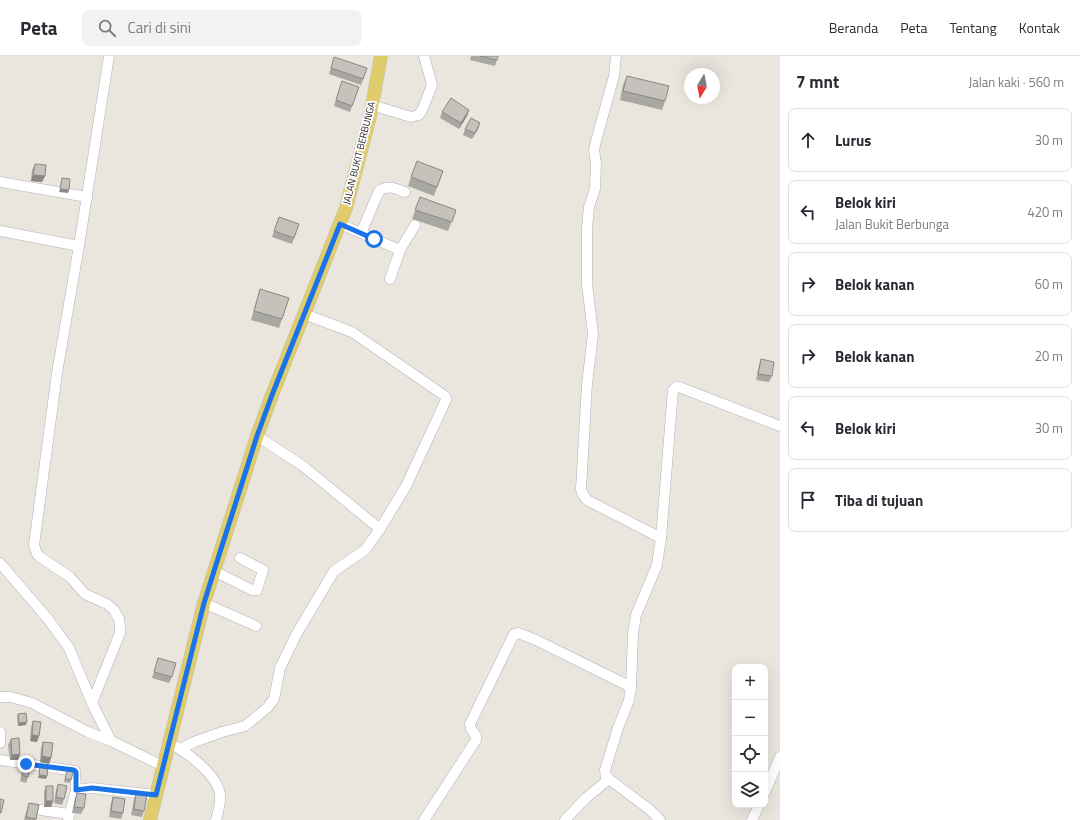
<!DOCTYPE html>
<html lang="id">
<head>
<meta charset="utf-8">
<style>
	body { margin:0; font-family:"Titillium Web",sans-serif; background:#f2f2f3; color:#2b2b33 }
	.controls { position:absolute; right:12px; bottom:12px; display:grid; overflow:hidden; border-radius:8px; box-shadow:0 4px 16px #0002 }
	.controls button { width:36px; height:36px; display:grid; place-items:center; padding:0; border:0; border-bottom:1px solid #e1e1e2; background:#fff; color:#2b2b33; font:20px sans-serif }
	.compass { position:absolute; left:684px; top:12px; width:36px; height:36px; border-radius:50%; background:#fff; box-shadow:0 4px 16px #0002; rotate:190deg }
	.stop { position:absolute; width:12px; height:12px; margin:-9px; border:3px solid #1a73e8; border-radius:50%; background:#fff }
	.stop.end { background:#1a73e8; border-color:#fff; box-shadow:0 1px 4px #0008 }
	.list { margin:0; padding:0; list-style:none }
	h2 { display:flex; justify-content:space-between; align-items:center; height:52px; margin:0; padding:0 16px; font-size:17px }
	h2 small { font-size:13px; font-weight:400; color:#7c7c81 }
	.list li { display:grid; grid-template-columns:26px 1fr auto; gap:12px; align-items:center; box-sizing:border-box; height:64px; margin:0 8px 8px; padding:0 8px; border:1px solid #e1e1e2; border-radius:8px }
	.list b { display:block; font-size:15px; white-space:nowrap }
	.list p { margin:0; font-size:13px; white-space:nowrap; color:#7c7c81 }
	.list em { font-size:13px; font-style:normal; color:#7c7c81 }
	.icon { flex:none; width:22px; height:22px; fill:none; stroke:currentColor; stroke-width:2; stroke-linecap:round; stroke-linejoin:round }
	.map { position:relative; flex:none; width:780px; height:764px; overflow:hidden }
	header { display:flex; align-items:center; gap:24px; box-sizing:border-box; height:56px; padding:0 20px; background:#fff; border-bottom:1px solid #e1e1e2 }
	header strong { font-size:19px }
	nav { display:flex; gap:22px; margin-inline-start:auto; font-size:14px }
	.search { width:280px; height:36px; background:#f2f2f3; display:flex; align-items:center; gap:10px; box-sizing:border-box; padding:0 14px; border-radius:8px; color:#7c7c81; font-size:15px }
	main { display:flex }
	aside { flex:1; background:#fff }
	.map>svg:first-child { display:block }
</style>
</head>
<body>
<header>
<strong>Peta</strong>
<div class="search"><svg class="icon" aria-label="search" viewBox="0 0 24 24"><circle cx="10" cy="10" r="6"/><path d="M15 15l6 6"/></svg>Cari di sini</div>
<nav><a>Beranda</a><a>Peta</a><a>Tentang</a><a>Kontak</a></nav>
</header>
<main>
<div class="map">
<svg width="780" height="764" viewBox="0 0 780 764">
	<rect width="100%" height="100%" fill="#eae5dd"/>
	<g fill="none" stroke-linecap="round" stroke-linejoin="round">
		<defs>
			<g id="minor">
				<path d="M616 0 614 20 596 85 594 94 596 108 595 133 589 151 587 172V228L593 278 587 328 581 433 582 437 587 444 661 482"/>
				<path d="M372 49 411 61 419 59 423 52 432 29 424 0"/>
				<path d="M0 126 87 141"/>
				<path d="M340 168 400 194"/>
				<path d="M0 175 79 190"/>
				<path d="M361 177 379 135C388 128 396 133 405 136"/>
				<path d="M390 223 400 194 415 169"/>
				<path d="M257 380 303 410 380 473"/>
				<path d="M0 507 48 563 69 592 92 647 111 685"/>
				<path d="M214 515 252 534H257L263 514 240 502"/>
				<path d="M204 547 256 570"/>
				<path d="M0 641H11L32 647 88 676 111 685 163 710"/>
				<path d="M92 647 120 577V572L119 563 114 554 107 548 85 538 70 521 40 501 37 498 34 489 57 317 79 190 109 0"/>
				<path d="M0 676V687"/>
				<path d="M177 691C191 700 218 720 220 739 221 747 218 756 216 764"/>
				<path d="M181 693 194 686 222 676 245 670 267 652 274 643 280 612 296 579 334 515 365 494 380 473 406 430 446 344 445 340 352 276 304 258"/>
				<path d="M0 704 75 715 76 734 68 764"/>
				<path d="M609 723 606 721 605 714 618 672 629 644 631 631 633 578 636 559 657 509 661 482 673 334 676 331H679L780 370"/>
				<path d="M76 734 92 732 156 739"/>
				<path d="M765 736 780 701"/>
				<path d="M34 753 69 758"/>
				<path d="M424 764 476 684V680L471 673 470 668 514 578 518 577 536 584 631 631"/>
				<path d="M565 764 586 742 609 723 649 753 660 764"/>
				<path d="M752 764 759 749"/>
			</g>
			<path id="major" d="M150 764 204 547 257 380 272 339 346 152 370 60 381 0"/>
		</defs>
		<use href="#minor" stroke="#b0b2bb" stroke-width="11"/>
		<use href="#major" stroke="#c3c3c3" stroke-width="14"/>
		<use href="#minor" stroke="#fff" stroke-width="10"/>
		<use href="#major" stroke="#dfcc6c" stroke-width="13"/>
	</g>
	<g fill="#a9a7a2">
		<path d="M471 0H498L495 10 470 4Z"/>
		<path d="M334 1 367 12 361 29 329 18Z"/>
		<path d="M627 20 665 45 662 54 620 44 623 29Z"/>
		<path d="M342 25 359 31 350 56 334 50Z"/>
		<path d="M469 54 467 60 459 73 440 62 442 56Z"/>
		<path d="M480 67 478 73 472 83 463 79 465 73Z"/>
		<path d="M35 108 45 120 42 126 31 125 32 114Z"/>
		<path d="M443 115 434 140 408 130 411 121Z"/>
		<path d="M420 141 456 154 448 175 412 163Z"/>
		<path d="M279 161 299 168 292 188 272 181Z"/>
		<path d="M260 233 282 263 279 272 251 264Z"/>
		<path d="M761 303 772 320 769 326 756 324 759 309Z"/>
		<path d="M158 602 172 621 169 627 152 622Z"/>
		<path d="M18 658 26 669 18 670 17 661Z"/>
		<path d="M33 665 37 686 30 685 31 671Z"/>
		<path d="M11 683 20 698 18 704H10L8 689Z"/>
		<path d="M43 686 51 702 49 708 40 706 41 692Z"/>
		<path d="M26 702 28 721 26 727 20 725 24 708Z"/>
		<path d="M68 711 71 724 70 727 64 726Z"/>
		<path d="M58 728 64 743 62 749 54 747 56 734Z"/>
		<path d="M46 730 53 745 51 751H44V736Z"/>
		<path d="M77 737 84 752 81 758 72 757 75 742Z"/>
		<path d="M136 738 144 755 142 761 131 759 134 743Z"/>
		<path d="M113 741 123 757 121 763 109 761 111 747Z"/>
		<path d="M29 747 39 749 36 764H24L27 753Z"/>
	</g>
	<g fill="#8a8884">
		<path d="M469 54 467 60 459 73 461 67Z"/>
		<path d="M480 67 478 73 472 83Z"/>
		<path d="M33 119 45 120 42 126 31 125Z"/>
		<path d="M60 133 69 134 68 137 59 136Z"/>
		<path d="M27 666 26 669 18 670 19 667Z"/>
		<path d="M32 679 39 680 37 686 30 685Z"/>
		<path d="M20 698 18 704H10L12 699Z"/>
		<path d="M42 700 51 702 49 708 40 706Z"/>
		<path d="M39 719 47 720 46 723 38 722Z"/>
		<path d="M46 745H53L51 751H44Z"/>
	</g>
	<g fill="#c5c2bc" stroke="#8a8884">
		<path d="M480 0H498L497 4Z"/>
		<path d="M334 1 367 12 363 23 331 12Z"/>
		<path d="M627 20 669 30 665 45 623 35Z"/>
		<path d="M342 25 359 31 352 50 336 44Z"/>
		<path d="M451 42 469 54 461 67 442 56Z"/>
		<path d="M471 62 480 67 475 77 465 73Z"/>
		<path d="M417 105 443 115 437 131 411 121Z"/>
		<path d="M35 108 46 109 45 120 33 119Z"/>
		<path d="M62 122 70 123 69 134 60 133Z"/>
		<path d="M420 141 456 154 452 166 415 154Z"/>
		<path d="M279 161 299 168 294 182 274 175Z"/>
		<path d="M260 233 289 242 282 263 254 255Z"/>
		<path d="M761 303 774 306 772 320 758 318Z"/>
		<path d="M158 602 176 607 172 621 154 616Z"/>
		<path d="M26 657 27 666 19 667 18 658Z"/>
		<path d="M33 665 41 666 39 680 32 679Z"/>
		<path d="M19 682 20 698 12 699 11 683Z"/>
		<path d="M43 686 53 687 51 702 42 700Z"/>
		<path d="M26 702 32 704 28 721 22 719Z"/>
		<path d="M40 708 48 709 47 720 39 719Z"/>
		<path d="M68 711 74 713 71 724 65 723Z"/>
		<path d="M58 728 67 730 64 743 56 741Z"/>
		<rect x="46" y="730" width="7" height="15"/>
		<path d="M77 737 86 738 84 752 74 751Z"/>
		<path d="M136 738 147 739 144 755 134 753Z"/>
		<path d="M113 741 125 743 123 757 111 755Z"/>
		<path d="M0 743 4 744 1 757H0Z"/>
		<path d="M29 747 39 749 36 763 26 761Z"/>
	</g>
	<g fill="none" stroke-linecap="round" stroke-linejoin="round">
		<path stroke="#1a73e8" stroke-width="5" d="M26 708 74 714 76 716V734L92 732 156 739 204 547 214 515 257 380 272 339 340 168 374 183"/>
	</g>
	<g text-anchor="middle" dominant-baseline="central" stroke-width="3.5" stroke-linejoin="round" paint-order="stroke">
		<g font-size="10" fill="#292929" stroke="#fff">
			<text transform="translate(359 97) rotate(-76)">JALAN BUKIT BERBUNGA</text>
		</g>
	</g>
</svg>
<div class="controls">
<button>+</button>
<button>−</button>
<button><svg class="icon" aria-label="locate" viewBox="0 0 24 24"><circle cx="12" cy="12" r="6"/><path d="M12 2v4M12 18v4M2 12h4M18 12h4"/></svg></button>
<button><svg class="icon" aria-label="layers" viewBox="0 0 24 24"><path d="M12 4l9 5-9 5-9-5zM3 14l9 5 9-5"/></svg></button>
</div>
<svg class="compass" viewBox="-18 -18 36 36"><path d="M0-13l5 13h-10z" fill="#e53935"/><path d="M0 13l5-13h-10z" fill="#7c7c81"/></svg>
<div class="stop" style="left:374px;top:183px"></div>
<div class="stop end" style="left:26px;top:708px"></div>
</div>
<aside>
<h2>7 mnt<small>Jalan kaki · 560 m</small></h2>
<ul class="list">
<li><svg class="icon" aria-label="ahead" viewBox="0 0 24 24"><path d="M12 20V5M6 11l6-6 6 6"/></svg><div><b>Lurus</b></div><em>30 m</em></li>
<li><svg class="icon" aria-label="left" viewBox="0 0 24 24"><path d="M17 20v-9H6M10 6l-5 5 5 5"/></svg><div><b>Belok kiri</b><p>Jalan Bukit Berbunga</p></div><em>420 m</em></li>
<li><svg class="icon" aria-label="right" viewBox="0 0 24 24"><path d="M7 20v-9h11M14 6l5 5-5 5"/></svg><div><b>Belok kanan</b></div><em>60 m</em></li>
<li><svg class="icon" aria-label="right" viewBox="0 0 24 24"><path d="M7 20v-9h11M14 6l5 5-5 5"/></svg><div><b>Belok kanan</b></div><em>20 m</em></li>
<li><svg class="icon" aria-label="left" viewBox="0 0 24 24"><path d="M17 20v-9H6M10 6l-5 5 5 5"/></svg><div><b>Belok kiri</b></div><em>30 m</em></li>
<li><svg class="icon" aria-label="arrive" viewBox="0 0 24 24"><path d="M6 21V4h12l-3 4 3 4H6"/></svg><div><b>Tiba di tujuan</b></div></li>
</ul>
</aside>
</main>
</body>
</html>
